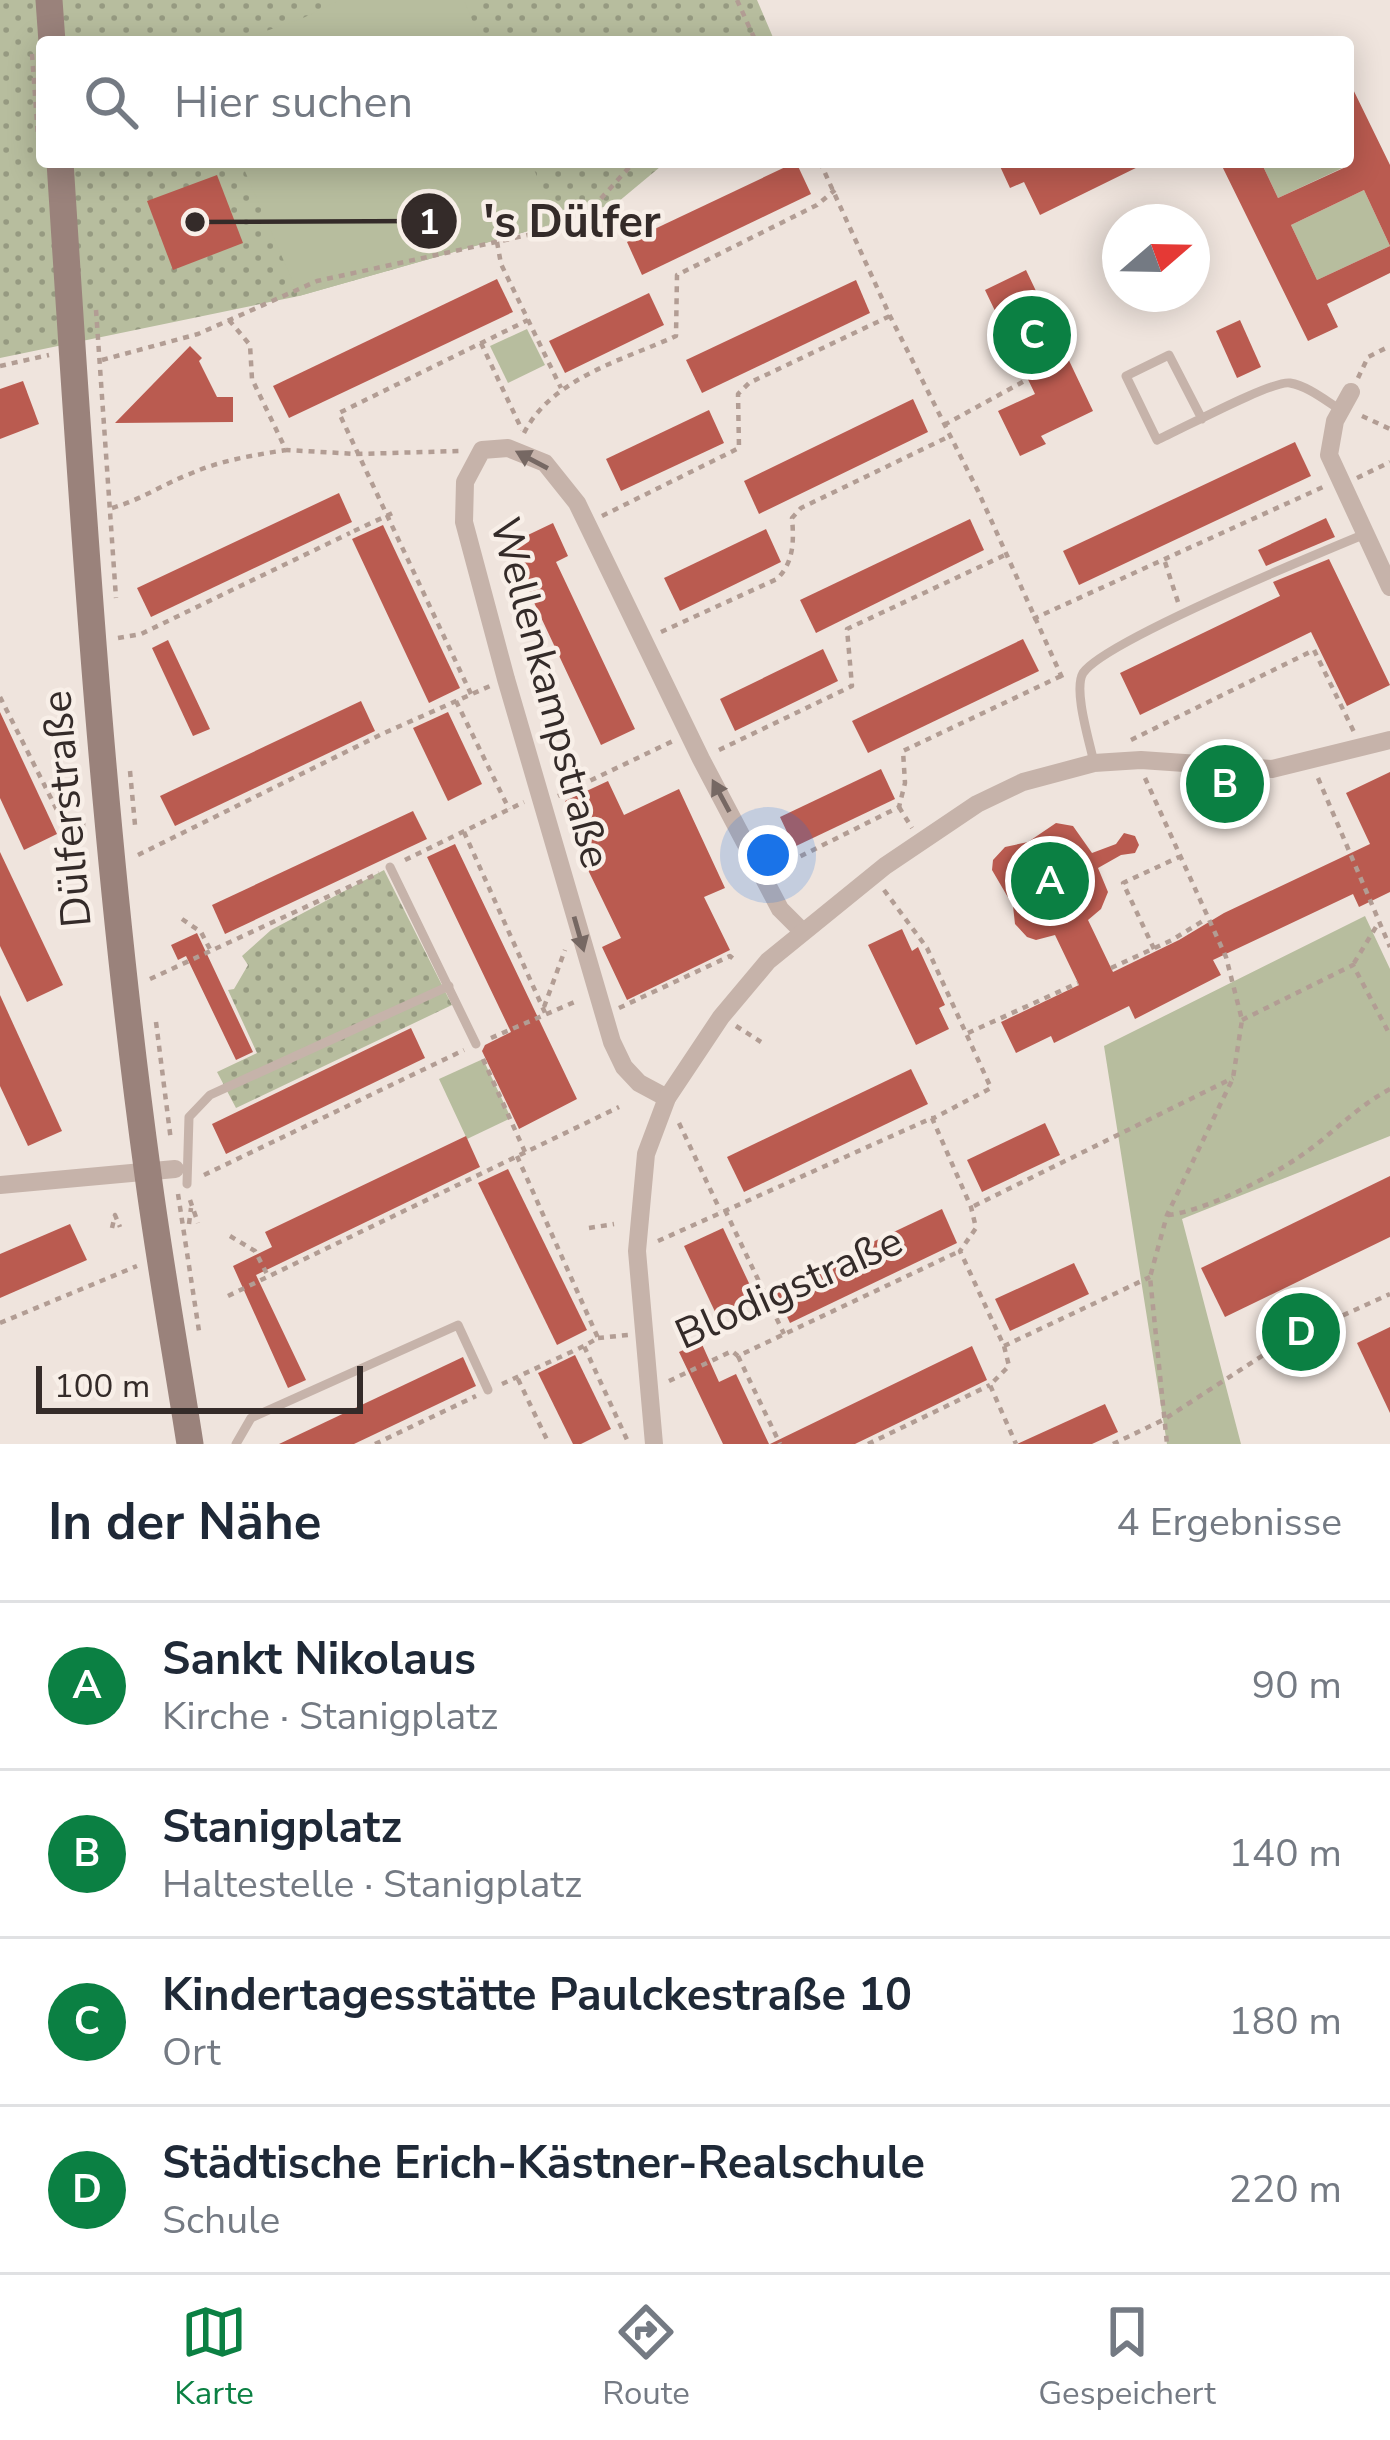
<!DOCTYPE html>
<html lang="de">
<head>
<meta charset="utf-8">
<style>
	body { margin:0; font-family:"Nunito Sans",sans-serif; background:#f6f6f7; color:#1f2937 }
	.compass { position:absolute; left:1102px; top:204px; width:108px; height:108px; border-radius:50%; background:#fff; box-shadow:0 6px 30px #0003; rotate:70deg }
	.scale { position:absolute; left:36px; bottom:30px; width:327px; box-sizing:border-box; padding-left:12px; border:6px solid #342b29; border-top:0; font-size:33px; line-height:42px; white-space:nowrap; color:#342b29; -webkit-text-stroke:9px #f8efe8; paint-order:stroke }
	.you { position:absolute; left:768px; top:855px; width:42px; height:42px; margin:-30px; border:9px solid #fff; border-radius:50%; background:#1a73e8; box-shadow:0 0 0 18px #1a73e833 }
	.badge { display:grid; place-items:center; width:78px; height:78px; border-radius:50%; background:#0b8043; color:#fff; font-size:39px; font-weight:700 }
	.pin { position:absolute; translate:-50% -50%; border:6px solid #fff; box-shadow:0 3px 12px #0006 }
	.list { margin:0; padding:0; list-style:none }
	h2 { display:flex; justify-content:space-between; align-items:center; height:156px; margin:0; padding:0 48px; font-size:51px }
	h2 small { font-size:39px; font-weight:400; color:#747a83 }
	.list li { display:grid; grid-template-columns:78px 1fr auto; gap:36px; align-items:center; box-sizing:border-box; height:168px; padding:0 48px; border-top:3px solid #e0e1e3 }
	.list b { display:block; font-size:45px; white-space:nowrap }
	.list p { margin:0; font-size:39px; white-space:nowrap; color:#747a83 }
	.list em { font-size:39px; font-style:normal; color:#747a83 }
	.icon { flex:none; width:66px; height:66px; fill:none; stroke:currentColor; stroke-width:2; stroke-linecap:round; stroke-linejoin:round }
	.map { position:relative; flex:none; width:1390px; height:1444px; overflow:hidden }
	.search { position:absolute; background:#fff; box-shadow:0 6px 30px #0003; left:36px; right:36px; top:36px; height:132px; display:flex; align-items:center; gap:30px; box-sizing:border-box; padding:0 42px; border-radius:12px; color:#747a83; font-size:45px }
	.sheet { height:828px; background:#fff }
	nav { display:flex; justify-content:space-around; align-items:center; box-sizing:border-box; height:168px; border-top:3px solid #e0e1e3; background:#fff; font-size:33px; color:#747a83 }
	nav a { display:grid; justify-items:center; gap:6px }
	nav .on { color:#0b8043 }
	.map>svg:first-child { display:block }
</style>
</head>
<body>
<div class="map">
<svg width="1390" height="1444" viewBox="0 0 1390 1444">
	<defs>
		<pattern id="grass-dots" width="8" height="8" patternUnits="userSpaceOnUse" patternTransform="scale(3)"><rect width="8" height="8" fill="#b7bd9e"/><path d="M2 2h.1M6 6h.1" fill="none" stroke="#969a81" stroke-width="1.8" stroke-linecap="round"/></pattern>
	</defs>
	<rect width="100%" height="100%" fill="#efe4dd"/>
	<g fill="url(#grass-dots)">
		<path d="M0 0H757L775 42H42V162H666L618 202 556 223 299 296 0 358Z"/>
		<path d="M384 870 452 1005 236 1108 217 1072 257 1053 228 990 234 989 248 965 242 956 271 930Z"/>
	</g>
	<g fill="#b7bd9e">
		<path d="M340 0H464L481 42H235L303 18Z"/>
		<path d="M241 162H531L556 223 299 296Z"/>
		<path d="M1261 162H1348L1351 164 1278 198Z"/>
		<path d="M1364 190 1390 246 1317 280 1291 225Z"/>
		<path d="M527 329 545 365 508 383 490 346Z"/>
		<path d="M1365 916 1390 969V1136L1182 1219 1241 1444H1167L1104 1046Z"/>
		<path d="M483 1059 511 1118 467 1139 439 1079Z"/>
	</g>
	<g fill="#ba5b50" fill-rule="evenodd">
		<path d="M1348 79 1390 165V273L1327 304 1338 327 1308 341 1220 162H1261L1278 198 1348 166ZM1364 190 1390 246 1317 280 1291 225Z"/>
		<path d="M796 162 811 194 642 275 627 242Z"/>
		<path d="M998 162H1148L1040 215 1024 182 1010 188Z"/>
		<path d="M217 175 243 243 173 270 147 201Z"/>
		<path d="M1026 270 1093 411 1041 436 1046 444 1020 456 998 411 1035 394 985 290Z"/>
		<path d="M497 279 513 312 289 418 273 386Z"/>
		<path d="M856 280 870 313 702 393 686 360Z"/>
		<path d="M649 293 664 325 565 373 549 341Z"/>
		<path d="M1240 320 1261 367 1237 378 1216 331Z"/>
		<path d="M190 346 202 358 199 361 217 397H233V422L115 423Z"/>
		<path d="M23 381 39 424 0 439V389Z"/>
		<path d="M913 399 928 432 759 514 744 481Z"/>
		<path d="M709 410 724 443 621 491 606 459Z"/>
		<path d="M1295 442 1311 476 1079 585 1063 551Z"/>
		<path d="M339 493 352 522 151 617 137 588Z"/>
		<path d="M1326 518 1335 537 1266 566 1258 550Z"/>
		<path d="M970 519 984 550 816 633 800 600Z"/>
		<path d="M553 523 568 556 556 562 635 729 601 745 507 545Z"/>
		<path d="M383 525 460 688 429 703 352 539Z"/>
		<path d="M766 529 781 562 680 611 664 578Z"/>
		<path d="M1329 559 1390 685 1347 706 1311 632 1140 715 1120 673 1280 596 1273 582Z"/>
		<path d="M1023 639 1039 671 868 753 852 721Z"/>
		<path d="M168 640 210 729 193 736 152 648Z"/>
		<path d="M823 649 838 681 735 731 720 699Z"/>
		<path d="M361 701 375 731 175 826 160 796Z"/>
		<path d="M0 712 57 834 24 850 0 798Z"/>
		<path d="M448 712 482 784 448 801 413 728Z"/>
		<path d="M881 769 895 799 794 847 780 817Z"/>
		<path d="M1390 772V892L1359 907 1353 894 1213 960 1221 975 1135 1019 1129 1006 1054 1043 1051 1036 1016 1053 1001 1022 1079 985 1055 935 1036 940 1027 937 1015 924 1013 906 992 870 993 860 1005 847 1028 842 1056 823 1073 826 1092 853 1116 844 1124 833 1135 836 1139 845 1135 853 1121 855 1098 868 1108 892 1101 909 1088 920 1113 972 1179 940 1224 913 1370 844 1346 793Z"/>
		<path d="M608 781 624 815 679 789 725 888 704 897 730 950 627 1000 602 947 621 938 573 839 582 835 565 801Z"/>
		<path d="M413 811 427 839 225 934 212 905Z"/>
		<path d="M455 844 577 1099 519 1129 482 1051 485 1045 511 1032 427 857Z"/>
		<path d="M0 852 63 985 27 1002 0 946Z"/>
		<path d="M902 929 912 951 918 947 945 1005 939 1008 949 1029 916 1045 868 945Z"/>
		<path d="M197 933 253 1052 236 1060 186 956 178 960 171 945Z"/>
		<path d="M0 995 62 1131 28 1146 0 1086Z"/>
		<path d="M411 1028 425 1058 226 1154 212 1124Z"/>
		<path d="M911 1069 928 1104 744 1192 727 1157Z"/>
		<path d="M1045 1123 1060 1155 982 1192 967 1160Z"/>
		<path d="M466 1136 480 1167 256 1275 306 1380 288 1388 233 1266 272 1247 265 1232Z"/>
		<path d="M508 1169 587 1330 557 1345 478 1183Z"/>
		<path d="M1390 1176V1237L1225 1317 1201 1268Z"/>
		<path d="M942 1209 957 1243 790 1323 774 1289Z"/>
		<path d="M70 1224 87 1260 0 1298V1254Z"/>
		<path d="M723 1228 756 1298 717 1316 684 1246Z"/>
		<path d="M1074 1263 1089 1294 1010 1331 995 1299Z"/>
		<path d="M1390 1327V1413L1357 1343Z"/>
		<path d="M701 1342 719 1382 736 1374 769 1444H723L679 1352Z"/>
		<path d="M972 1346 987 1380 855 1444H770Z"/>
		<path d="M575 1355 611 1429 581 1444H573L538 1373Z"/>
		<path d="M463 1357 476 1386 354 1444H279Z"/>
		<path d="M1105 1404 1118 1432 1092 1444H1017Z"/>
	</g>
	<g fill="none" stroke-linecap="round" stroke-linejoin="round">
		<g stroke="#b29d94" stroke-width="4.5" stroke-dasharray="6 6" stroke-linecap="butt">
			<path d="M737 0 756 42"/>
			<path d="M32 54 39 150"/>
			<path d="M820 162 890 316 978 491 1064 682"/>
			<path d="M497 242 501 264 561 388"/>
			<path d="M96 310 116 598"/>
			<path d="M229 320 250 345 252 379 286 450 357 454 459 451"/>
			<path d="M481 343 522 430"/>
			<path d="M102 360 198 334 317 281 528 235 564 222 596 204 634 162"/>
			<path d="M0 366 49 355"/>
			<path d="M1358 378 1368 357 1390 346"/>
			<path d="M1362 416 1390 429"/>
			<path d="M944 425 1028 379"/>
			<path d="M524 433C552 378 623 360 676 336L677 275 817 205 835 190"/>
			<path d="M1357 478 1390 462"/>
			<path d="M112 508C143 499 163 484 192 473 222 460 255 455 286 450"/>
			<path d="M602 516 739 448 738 394 749 383 890 316"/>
			<path d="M354 531 397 511"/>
			<path d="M1165 562 1178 602"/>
			<path d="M1033 619 1323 487"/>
			<path d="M661 632 777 579C794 562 794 541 792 518L801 508 950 436"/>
			<path d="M118 638 141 634 350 533"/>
			<path d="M471 694 339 413 528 320"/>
			<path d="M0 697 61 818 71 825H86"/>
			<path d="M456 701 509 809"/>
			<path d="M1131 740 1314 650 1354 732"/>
			<path d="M719 750 852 686 847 629 1005 555"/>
			<path d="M130 771 135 825"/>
			<path d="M1145 778 1226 957 1242 1020 1233 1078 1167 1215 1150 1277 1167 1444"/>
			<path d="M1318 778 1390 947"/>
			<path d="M558 796 673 741"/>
			<path d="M899 807 912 828"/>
			<path d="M464 832 546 1015"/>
			<path d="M138 855 382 734 490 686"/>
			<path d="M405 860 524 802"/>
			<path d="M779 867 899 807 905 783 903 751 1061 676"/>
			<path d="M884 890 927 948 991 1088 932 1119"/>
			<path d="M182 919 201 932 212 953"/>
			<path d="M1154 949 1123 883 1179 857"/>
			<path d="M1354 963 1379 922"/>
			<path d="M1111 968 1172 940 1206 919"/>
			<path d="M150 979 379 873"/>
			<path d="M544 1007 565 950"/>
			<path d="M619 1008 730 956 736 961"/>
			<path d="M1242 1020 1353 965 1390 1035"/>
			<path d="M156 1022 171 1141"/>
			<path d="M736 1026 761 1042"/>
			<path d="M968 1033 1078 983"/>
			<path d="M491 1038 579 1000"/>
			<path d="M483 1059 525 1152"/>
			<path d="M679 1123 720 1210"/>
			<path d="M517 1156 598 1338 584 1346 629 1444"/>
			<path d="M204 1175 464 1050"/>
			<path d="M178 1194 199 1331"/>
			<path d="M190 1200 198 1223"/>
			<path d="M974 1206 1233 1078"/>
			<path d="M725 1210 784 1334"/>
			<path d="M1168 1215C1205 1211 1268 1178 1299 1157 1332 1135 1353 1109 1390 1089"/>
			<path d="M189 1224 191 1208"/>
			<path d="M112 1228 115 1215 120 1227"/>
			<path d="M589 1228 614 1224"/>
			<path d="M230 1236 255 1251 268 1276"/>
			<path d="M658 1241 932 1118 971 1207 976 1228 960 1251 1004 1346 1009 1366 990 1385 1016 1444"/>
			<path d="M228 1296 619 1107"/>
			<path d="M0 1323 137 1266"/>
			<path d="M598 1338 628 1335"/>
			<path d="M1004 1346 1150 1277"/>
			<path d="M738 1356 780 1444"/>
			<path d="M518 1379 549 1444"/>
			<path d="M669 1381 732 1351 738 1356 960 1251"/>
			<path d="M502 1384 584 1346"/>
			<path d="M375 1444 476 1396"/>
			<path d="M868 1444 990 1385"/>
			<path d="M1113 1444 1163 1420 1282 1343 1390 1294"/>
		</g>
		<g stroke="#c6b3aa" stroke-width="9">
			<path d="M1202 419 1169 355 1126 376 1157 440C1180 430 1272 380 1290 383 1308 386 1326 401 1341 410"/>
			<path d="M1094 763C1090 743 1073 690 1083 673 1104 641 1317 554 1365 534"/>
			<path d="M390 867 476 1044"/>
			<path d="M187 1184 189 1117 210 1095 449 986"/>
			<path d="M236 1444 251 1418 458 1325 488 1390"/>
		</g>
		<g stroke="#c6b3aa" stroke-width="18">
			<path d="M1351 392 1335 421 1329 455 1390 587"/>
			<path d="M667 1098 639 1083 624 1067 612 1042 506 679 464 522 465 482 482 450 508 448 545 463 577 503 701 759 780 909 802 931"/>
			<path d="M0 1185 175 1169"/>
			<path d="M654 1444 637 1251 646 1154 667 1098 721 1017 768 961 885 866 977 804 1023 782 1094 763 1141 760 1272 769 1390 740"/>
		</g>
		<g stroke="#9a827b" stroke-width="27">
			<path d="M49 0 52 42"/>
			<path d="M60 162C82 500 102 839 148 1175 160 1265 176 1354 190 1444"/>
		</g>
	</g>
	<defs><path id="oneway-solid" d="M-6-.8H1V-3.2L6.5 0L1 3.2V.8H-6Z" transform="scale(3)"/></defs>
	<g fill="#766863">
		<use href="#oneway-solid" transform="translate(532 460) rotate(-152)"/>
		<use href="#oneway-solid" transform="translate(721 796) rotate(-118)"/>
		<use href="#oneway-solid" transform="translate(579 934) rotate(74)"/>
	</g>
	<g text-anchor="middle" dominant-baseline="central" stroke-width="9" stroke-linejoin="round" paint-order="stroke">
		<g font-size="42" fill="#342b29" stroke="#f8efe8">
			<text transform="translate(550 693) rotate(75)">Wellenkampstraße</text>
			<text transform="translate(67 809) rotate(-95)">Dülferstraße</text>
			<text transform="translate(789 1288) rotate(-24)">Blodigstraße</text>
		</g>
	</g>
	<path fill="none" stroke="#342b29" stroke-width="4.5" d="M195 222L429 221"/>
	<g fill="#342b29" stroke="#f8efe8" stroke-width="4.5">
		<circle cx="195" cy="222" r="12"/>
		<circle cx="429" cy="221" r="30"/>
	</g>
	<g font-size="36" text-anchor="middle" font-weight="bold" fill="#fff">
		<text x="429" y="234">1</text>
	</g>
	<g font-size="45" text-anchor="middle" font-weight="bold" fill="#342b29" stroke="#f8efe8" stroke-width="9" stroke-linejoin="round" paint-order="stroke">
		<text x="572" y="237">'s Dülfer</text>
	</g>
</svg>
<svg class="compass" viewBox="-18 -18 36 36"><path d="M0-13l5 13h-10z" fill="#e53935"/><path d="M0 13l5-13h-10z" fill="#747a83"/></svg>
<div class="scale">100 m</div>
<div class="you"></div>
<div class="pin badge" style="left:1050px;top:881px">A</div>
<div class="pin badge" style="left:1225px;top:784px">B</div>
<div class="pin badge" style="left:1032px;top:335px">C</div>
<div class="pin badge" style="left:1301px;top:1332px">D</div>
<div class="search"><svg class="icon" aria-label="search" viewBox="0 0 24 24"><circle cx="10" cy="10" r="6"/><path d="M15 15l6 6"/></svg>Hier suchen</div>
</div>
<section class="sheet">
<h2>In der Nähe<small>4 Ergebnisse</small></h2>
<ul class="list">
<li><span class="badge">A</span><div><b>Sankt Nikolaus</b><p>Kirche · Stanigplatz</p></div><em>90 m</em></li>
<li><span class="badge">B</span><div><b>Stanigplatz</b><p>Haltestelle · Stanigplatz</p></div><em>140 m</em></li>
<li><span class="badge">C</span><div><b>Kindertagesstätte Paulckestraße 10</b><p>Ort</p></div><em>180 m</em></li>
<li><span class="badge">D</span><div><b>Städtische Erich-Kästner-Realschule</b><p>Schule</p></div><em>220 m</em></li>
</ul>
</section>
<nav>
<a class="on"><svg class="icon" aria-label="map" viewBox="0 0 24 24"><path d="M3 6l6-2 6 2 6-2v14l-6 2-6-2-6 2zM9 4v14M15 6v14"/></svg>Karte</a>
<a><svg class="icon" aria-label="directions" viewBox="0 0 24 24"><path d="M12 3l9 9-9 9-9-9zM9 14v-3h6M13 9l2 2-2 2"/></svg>Route</a>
<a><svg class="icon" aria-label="saved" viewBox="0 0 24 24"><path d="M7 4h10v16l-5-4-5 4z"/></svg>Gespeichert</a>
</nav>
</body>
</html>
